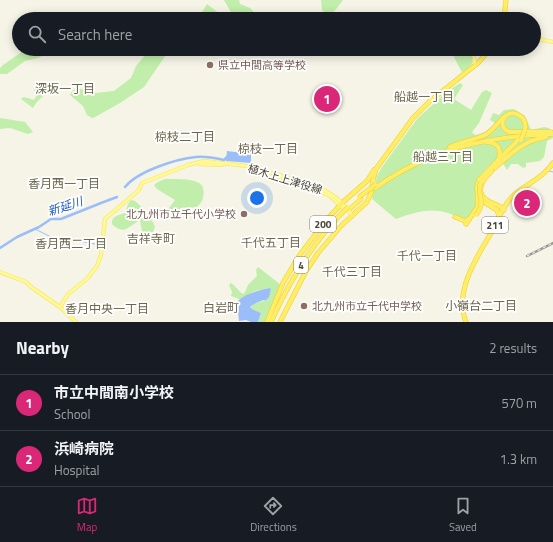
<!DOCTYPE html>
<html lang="en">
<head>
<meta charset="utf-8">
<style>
	body { margin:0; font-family:"Titillium Web","Noto Sans JP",sans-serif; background:#242831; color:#f1f3f6 }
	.you { position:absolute; left:257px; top:198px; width:14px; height:14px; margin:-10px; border:3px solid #fff; border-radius:50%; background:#1a73e8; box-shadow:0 0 0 6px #1a73e833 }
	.badge { display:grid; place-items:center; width:26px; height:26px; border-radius:50%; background:#db2777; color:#fff; font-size:13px; font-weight:700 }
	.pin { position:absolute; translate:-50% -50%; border:2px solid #fff; box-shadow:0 1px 4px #0006 }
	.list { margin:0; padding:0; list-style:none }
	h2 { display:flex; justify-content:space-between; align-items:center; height:52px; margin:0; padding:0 16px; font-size:17px }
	h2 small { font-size:13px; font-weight:400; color:#9ea1a6 }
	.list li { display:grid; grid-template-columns:26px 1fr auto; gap:12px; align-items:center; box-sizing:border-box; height:56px; padding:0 16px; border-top:1px solid #363941 }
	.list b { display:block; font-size:15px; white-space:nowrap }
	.list p { margin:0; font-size:13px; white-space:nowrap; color:#9ea1a6 }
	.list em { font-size:13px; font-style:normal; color:#9ea1a6 }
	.icon { flex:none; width:22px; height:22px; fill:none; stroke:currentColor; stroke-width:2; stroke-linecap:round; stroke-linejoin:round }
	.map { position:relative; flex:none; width:553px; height:322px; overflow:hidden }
	.search { position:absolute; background:#171b24; box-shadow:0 2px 10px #0003; left:12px; right:12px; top:12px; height:44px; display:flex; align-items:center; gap:10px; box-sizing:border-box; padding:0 14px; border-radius:22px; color:#9ea1a6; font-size:15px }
	.sheet { height:164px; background:#171b24 }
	nav { display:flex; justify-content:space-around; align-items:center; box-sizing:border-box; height:56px; border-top:1px solid #363941; background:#171b24; font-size:11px; color:#9ea1a6 }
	nav a { display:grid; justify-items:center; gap:2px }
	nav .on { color:#db2777 }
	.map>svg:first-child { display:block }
</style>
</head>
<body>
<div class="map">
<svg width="553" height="322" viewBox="0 0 553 322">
	<rect width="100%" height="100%" fill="#f5f4e6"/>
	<g fill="#c1eeaa">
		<path d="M224 0H239L240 4 250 8 261 19H237L233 16Z"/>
		<path d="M321 0H343L337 8 328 18 322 10Z"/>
		<path d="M207 4 220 14 223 19C214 19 208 20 201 14Z"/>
		<path d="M26 49H47L49 53 38 58 25 61 7 74H0V68L3 65Z"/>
		<path d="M159 49H170L144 87 120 103 95 117 92 118 87 115 83 106 70 95 73 90 77 88 96 93 114 91 131 78 136 66 147 53Z"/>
		<path d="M450 49H468C472 52 474 61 471 65 469 68 465 70 463 72L461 71Z"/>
		<path d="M460 83 463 85 454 99 471 110 482 92 486 90 492 93 479 123 472 132 475 135C484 133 489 130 495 123L490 120 493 113 499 115 504 110 514 109 525 116 531 130 544 127 549 128 553 138 547 141 544 157 540 161 526 163V167L523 168 518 164H511L507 170 503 163 497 160 488 167 479 178 476 207 466 220C437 207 426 208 396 219L372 199 377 176 382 167 417 119 444 94Z"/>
		<path d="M36 88H43L48 90C44 98 38 98 33 108L21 99 24 97 34 100 36 97 34 90Z"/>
		<path d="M0 118 25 122 33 132 28 134 10 128 0 129Z"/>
		<path d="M165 179C175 179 191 178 199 183 207 187 204 204 196 207 191 208 185 207 180 208L182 213 180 216H177L169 208 175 200 157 189 154 185 158 182Z"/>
		<path d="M131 200 135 201C144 209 151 216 155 227L153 232H142L140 220C129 226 124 236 112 224 111 216 119 215 125 213L128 204Z"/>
		<path d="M258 267 281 285 265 322H258L261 313 252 309 250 307C261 296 266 309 269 288L255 291 238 301 239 299 231 296 232 292 229 285 231 283C236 286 238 291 243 294L245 292 248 285 257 276 256 270Z"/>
	</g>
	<g fill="#9cbef8">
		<path d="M227 151 251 154V163L226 161Z"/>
		<path d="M269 288 271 289 269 297 266 300C261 300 253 304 250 307L252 309 261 313 258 322H251L246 320 239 321C239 318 237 307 237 305 237 295 261 290 269 288Z"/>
	</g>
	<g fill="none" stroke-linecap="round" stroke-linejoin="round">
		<g stroke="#9cbef8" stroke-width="1">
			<path d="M549 171 553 172"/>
			<path d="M35 229 59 241 63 242 74 240 100 245"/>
		</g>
		<g stroke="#9cbef8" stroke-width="2.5">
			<path d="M125 187C138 171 176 159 196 157 205 156 215 158 224 160L229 155"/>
			<path d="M0 248 17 237 39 227 51 219H61L101 203 117 197"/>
		</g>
		<defs>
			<g id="major">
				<path d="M534 38 553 42"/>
				<path d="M473 49 475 66"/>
				<path d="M199 164 222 165"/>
				<path d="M274 175 297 183"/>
				<path d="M314 189 330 196 345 210"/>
				<path d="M0 272 26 282 31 287 60 307 76 322"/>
				<path d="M60 307 68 294 87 279 97 266 101 255 105 219 139 190 142 183 188 165 204 161 247 166 279 175 326 191 338 199 353 216"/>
			</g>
			<g id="highway">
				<path d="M504 19 506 0"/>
				<path d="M505 117C500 123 503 129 509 132H551"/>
				<path d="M486 142C497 142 503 149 498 160"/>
				<path d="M450 147C461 142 474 140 485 135 497 130 505 105 520 116 525 119 526 124 525 130"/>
				<path d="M495 168C511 153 525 140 546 137"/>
				<path d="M492 171C482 180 473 194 490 202 495 204 500 205 504 210"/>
				<path d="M375 188C430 149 487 136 553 134"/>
				<path d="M481 199 487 204 497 210 499 216"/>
				<path d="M350 209 361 199"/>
				<path d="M455 217 465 221 469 219"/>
				<path d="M466 224 478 206 477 187 479 180 519 139"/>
				<path d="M267 322 283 283 299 256 324 223 342 203 367 181 374 170"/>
				<path d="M271 322C289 282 311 245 341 214"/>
				<path d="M280 322 306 271 318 253 341 226 367 202 371 193 373 180 376 169 413 118 430 101 478 63 490 49"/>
				<path d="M466 322C453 290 479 254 494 228 499 217 504 204 513 196 526 184 543 178 553 163"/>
			</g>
		</defs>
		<use href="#major" stroke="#f1e458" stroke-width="4"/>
		<use href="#highway" stroke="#efd027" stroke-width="5"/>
		<use href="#major" stroke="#fff895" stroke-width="3"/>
		<use href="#highway" stroke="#ffed67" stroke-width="4"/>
		<defs>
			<path id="rail" d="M527 256 553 243"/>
		</defs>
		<use href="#rail" stroke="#979797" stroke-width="2.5"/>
		<use href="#rail" stroke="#fff" stroke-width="1" stroke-dasharray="3" stroke-linecap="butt"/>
		<defs>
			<g id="highway-bridge">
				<path d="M521 140 525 130"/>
				<path d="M359 197 375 185"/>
				<path d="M341 214 348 207"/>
				<path d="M476 215C488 200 475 195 481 182"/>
			</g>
		</defs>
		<use href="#highway-bridge" stroke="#efd027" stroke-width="5" stroke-linecap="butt"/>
		<use href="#highway-bridge" stroke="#ffed67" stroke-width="4"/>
	</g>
	<g fill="#8d6e63" stroke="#fff" stroke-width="1.5">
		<circle cx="210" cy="65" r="4"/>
		<circle cx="244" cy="214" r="4"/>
		<circle cx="304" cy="306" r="4"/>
	</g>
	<g text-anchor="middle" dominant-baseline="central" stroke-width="3.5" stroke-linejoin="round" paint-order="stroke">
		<g fill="#fff" stroke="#807d71" stroke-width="1">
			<rect x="310" y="216" width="26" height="16" rx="3"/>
			<rect x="482" y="217" width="26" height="16" rx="3"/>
			<rect x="294" y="257" width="14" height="16" rx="3"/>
		</g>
		<g font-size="10" font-weight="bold" fill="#494534">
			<text x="323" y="224">200</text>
			<text x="495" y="225">211</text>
			<text x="301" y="265">4</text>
		</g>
		<g font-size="11" fill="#785e54" stroke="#fff" text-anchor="start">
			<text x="218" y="65">県立中間高等学校</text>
			<text x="236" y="214" text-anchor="end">北九州市立千代小学校</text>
			<text x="312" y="306">北九州市立千代中学校</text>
		</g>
		<g font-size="11" fill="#494534" stroke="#fff">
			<text transform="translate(285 179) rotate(17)">植木上上津役線</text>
		</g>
		<g font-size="12" fill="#6d664a" stroke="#fff">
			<text x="65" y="88">深坂一丁目</text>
			<text x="424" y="96">船越一丁目</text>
			<text x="185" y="136">椋枝二丁目</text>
			<text x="268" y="148">椋枝一丁目</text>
			<text x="443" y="156">船越三丁目</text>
			<text x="64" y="183">香月西一丁目</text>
			<text x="151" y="238">吉祥寺町</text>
			<text x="271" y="242">千代五丁目</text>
			<text x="71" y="243">香月西二丁目</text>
			<text x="427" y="255">千代一丁目</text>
			<text x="352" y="271">千代三丁目</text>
			<text x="481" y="305">小嶺台二丁目</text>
			<text x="221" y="307">白岩町</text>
			<text x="107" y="308">香月中央一丁目</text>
		</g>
		<g font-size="12" font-style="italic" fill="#215bc1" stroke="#fff">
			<text transform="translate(65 206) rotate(-18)">新延川</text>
		</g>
	</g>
</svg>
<div class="you"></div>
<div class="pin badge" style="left:327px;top:99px">1</div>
<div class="pin badge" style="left:527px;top:203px">2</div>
<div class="search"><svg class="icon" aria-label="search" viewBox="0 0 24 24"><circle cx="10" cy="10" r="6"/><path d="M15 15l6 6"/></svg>Search here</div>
</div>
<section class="sheet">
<h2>Nearby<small>2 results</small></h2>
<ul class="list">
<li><span class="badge">1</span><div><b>市立中間南小学校</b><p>School</p></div><em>570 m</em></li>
<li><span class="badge">2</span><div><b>浜崎病院</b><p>Hospital</p></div><em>1.3 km</em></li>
</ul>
</section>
<nav>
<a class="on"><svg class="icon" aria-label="map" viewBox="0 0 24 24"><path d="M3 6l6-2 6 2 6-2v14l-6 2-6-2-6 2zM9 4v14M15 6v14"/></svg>Map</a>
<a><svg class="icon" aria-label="directions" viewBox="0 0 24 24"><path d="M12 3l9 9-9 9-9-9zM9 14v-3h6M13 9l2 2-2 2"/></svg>Directions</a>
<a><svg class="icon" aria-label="saved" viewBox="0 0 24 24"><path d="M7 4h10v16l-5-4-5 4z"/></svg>Saved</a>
</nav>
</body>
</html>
